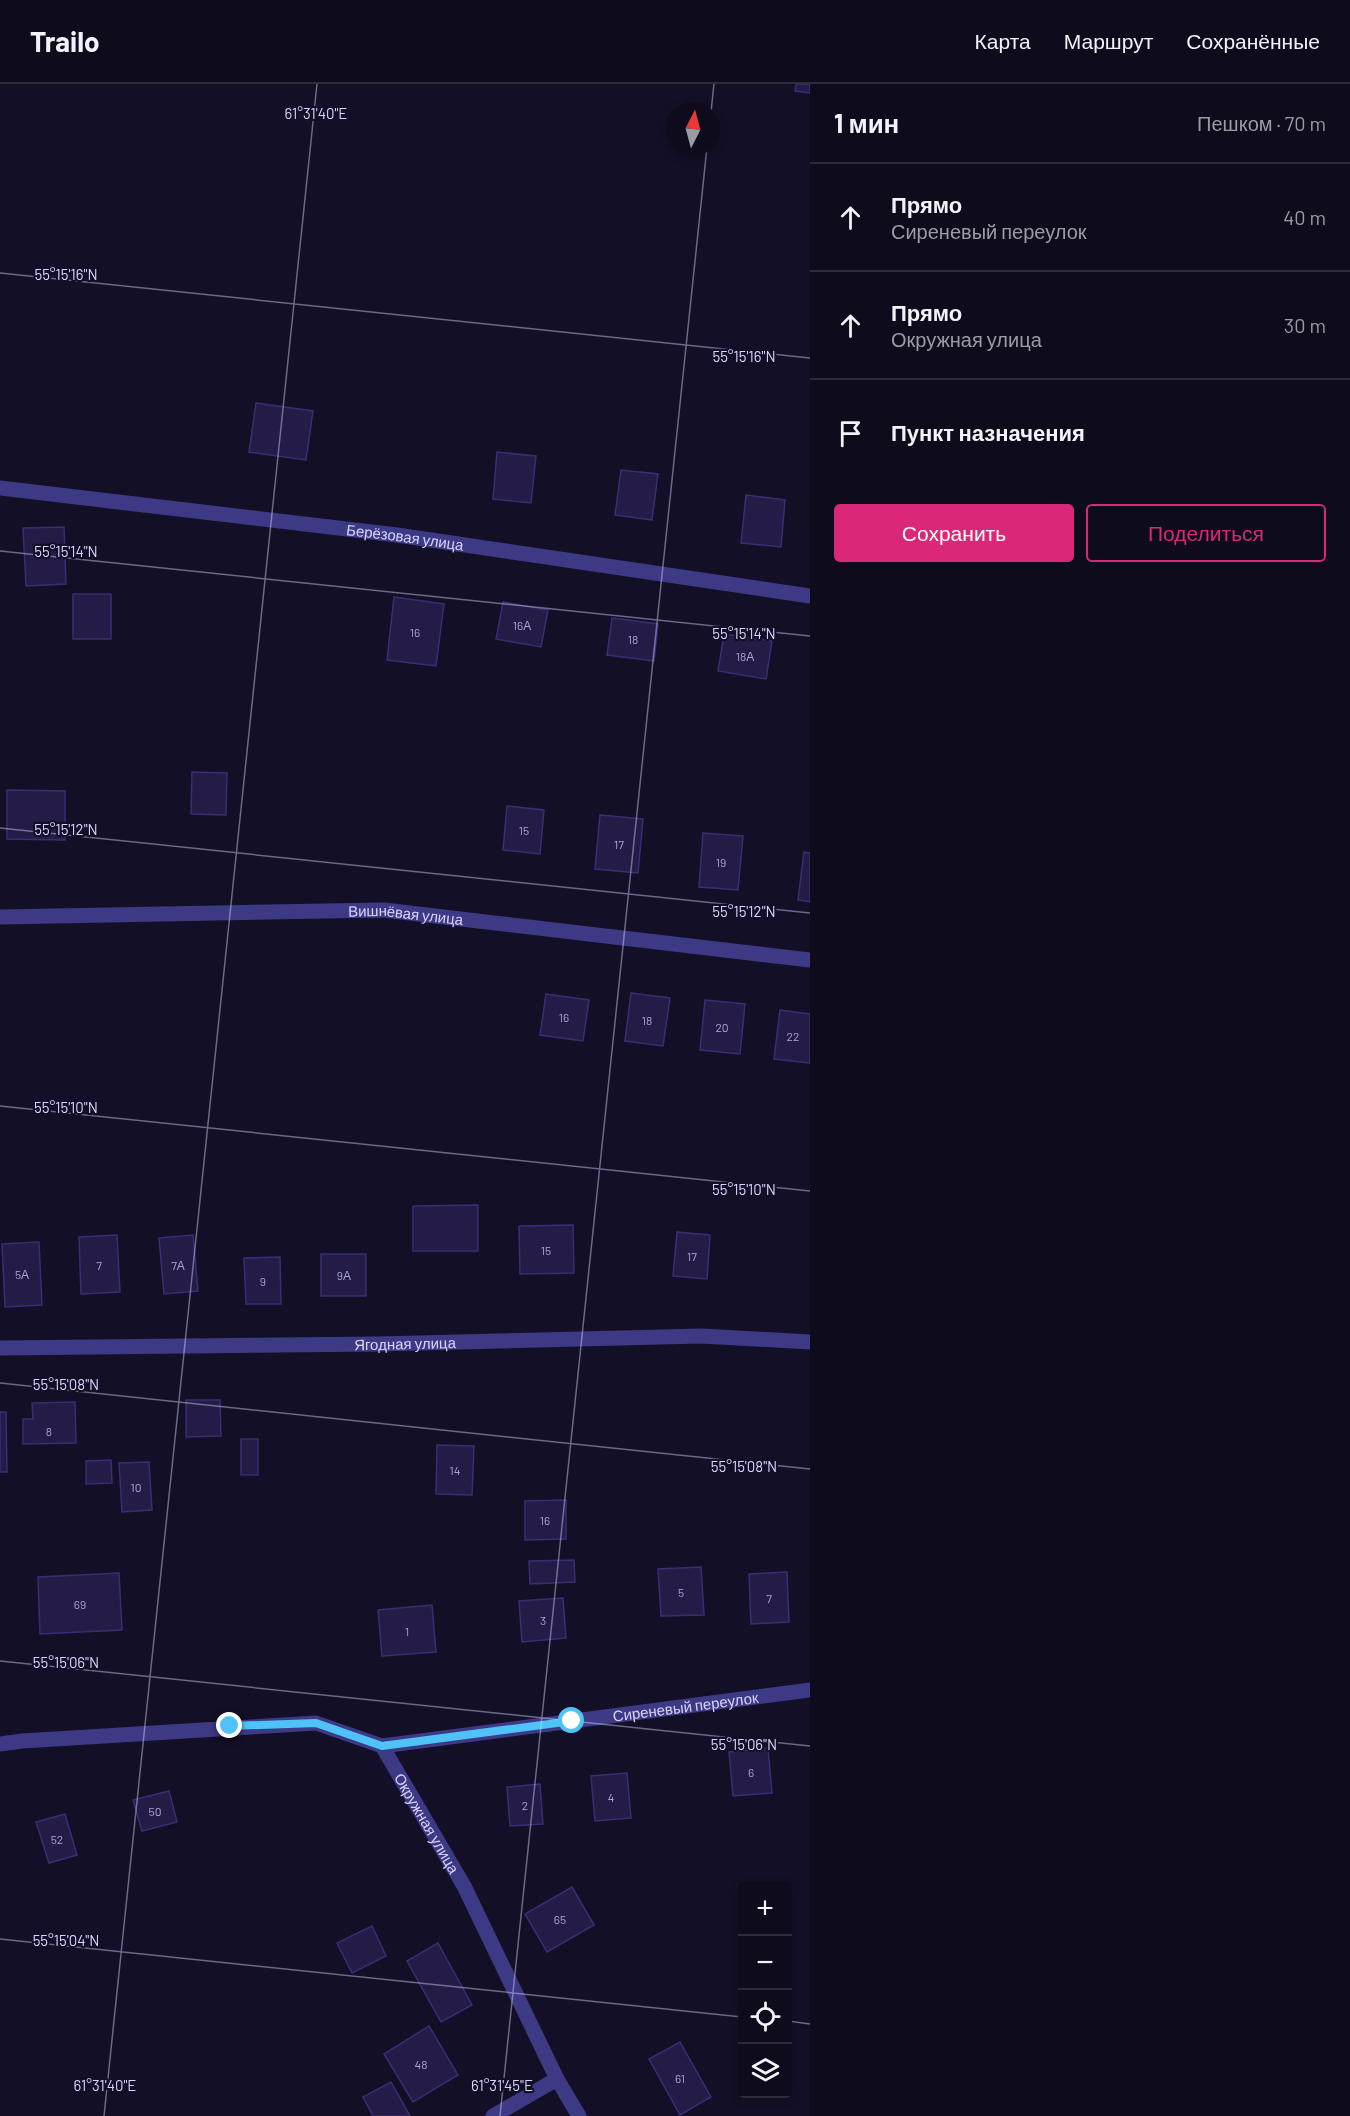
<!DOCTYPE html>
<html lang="ru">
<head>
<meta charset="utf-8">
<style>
	body { margin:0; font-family:Barlow,sans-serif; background:#1c1929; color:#f1f3f6 }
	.controls { position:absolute; right:18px; bottom:18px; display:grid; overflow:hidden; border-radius:6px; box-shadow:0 3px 9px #0003 }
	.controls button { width:54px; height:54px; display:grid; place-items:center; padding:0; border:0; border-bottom:2px solid #2e2b3b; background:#0e0b1c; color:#f1f3f6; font:30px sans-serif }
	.compass { position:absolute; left:666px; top:18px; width:54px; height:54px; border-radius:50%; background:#0e0b1c; box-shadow:0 3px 9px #0003; rotate:6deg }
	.stop { position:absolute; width:18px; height:18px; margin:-14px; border:4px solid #4fc3f7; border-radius:50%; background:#fff }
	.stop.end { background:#4fc3f7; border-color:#fff; box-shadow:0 2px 6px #0008 }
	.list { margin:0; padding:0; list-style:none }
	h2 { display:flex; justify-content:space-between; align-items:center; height:78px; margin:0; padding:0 24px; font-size:26px }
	h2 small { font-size:20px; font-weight:400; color:#9b9ba3 }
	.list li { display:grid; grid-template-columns:39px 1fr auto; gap:18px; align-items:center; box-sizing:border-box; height:108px; padding:0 24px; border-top:2px solid #2e2b3b }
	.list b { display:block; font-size:22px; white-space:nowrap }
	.list p { margin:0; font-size:20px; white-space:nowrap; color:#9b9ba3 }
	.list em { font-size:20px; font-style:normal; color:#9b9ba3 }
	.actions { display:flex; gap:12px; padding:18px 24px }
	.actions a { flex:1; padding:14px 0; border:2px solid #db2777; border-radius:6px; text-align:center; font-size:21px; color:#db2777 }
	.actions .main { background:#db2777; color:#fff }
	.icon { flex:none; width:33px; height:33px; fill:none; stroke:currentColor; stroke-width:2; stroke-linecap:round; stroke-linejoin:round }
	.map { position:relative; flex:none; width:810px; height:2032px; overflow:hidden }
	header { display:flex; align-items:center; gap:36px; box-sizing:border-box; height:84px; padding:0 30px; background:#0e0b1c; border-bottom:2px solid #2e2b3b }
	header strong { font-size:28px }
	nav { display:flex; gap:33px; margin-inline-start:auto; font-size:21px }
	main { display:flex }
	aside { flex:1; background:#0e0b1c }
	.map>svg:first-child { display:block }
</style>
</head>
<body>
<header>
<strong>Trailo</strong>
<nav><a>Карта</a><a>Маршрут</a><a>Сохранённые</a></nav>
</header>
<main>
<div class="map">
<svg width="810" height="2032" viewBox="0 0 810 2032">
	<rect width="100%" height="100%" fill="#130f26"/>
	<g fill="#241b47" stroke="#3b2d73" stroke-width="1.5">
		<path d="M796 0H810V9L795 7Z"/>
		<path d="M256 319 313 327 306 376 249 368Z"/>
		<path d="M497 368 536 372 531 419 493 415Z"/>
		<path d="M621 386 658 390 652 436 615 431Z"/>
		<path d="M746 411 785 416 781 463 741 459Z"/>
		<path d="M64 443 66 500 26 502 23 444Z"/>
		<rect x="73" y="510" width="38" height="45"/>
		<path d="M394 513 444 520 436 582 387 576Z"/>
		<path d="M503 518 548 526 541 563 496 555Z"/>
		<path d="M612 534 658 540 654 577 607 571Z"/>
		<path d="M724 550 772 557 766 595 718 587Z"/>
		<path d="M192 688 227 689 226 731 191 730Z"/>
		<path d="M7 706 65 707V756L7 755Z"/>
		<path d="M507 722 544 726 540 770 503 766Z"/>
		<path d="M600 731 643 735 638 789 595 785Z"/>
		<path d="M703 749 743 752 738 806 699 803Z"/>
		<path d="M804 768 810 769V818L798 816Z"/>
		<path d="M631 909 670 914 663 962 625 957Z"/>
		<path d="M546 910 589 916 583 957 540 951Z"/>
		<path d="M705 916 745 920 740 970 700 966Z"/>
		<path d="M780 926 810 930V979L774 975Z"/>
		<path d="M478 1121V1167H413V1122Z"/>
		<path d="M573 1141 574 1189 520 1190 519 1142Z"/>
		<path d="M677 1148 710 1151 707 1195 673 1192Z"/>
		<path d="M117 1151 120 1208 81 1210 79 1153Z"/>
		<path d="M193 1151 198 1207 164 1210 159 1154Z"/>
		<path d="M39 1158 42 1221 5 1223 2 1160Z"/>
		<rect x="321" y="1170" width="45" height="42"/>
		<path d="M280 1173 281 1220H246L244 1174Z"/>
		<path d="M186 1316H220L221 1352 186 1353Z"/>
		<path d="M75 1318 76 1359 23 1360V1335H33L32 1319Z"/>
		<path d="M0 1328H6L7 1388H0Z"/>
		<rect x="241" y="1355" width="17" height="36"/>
		<path d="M437 1361 474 1362 472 1411 436 1410Z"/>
		<path d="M111 1376 112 1399 86 1400V1377Z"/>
		<path d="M149 1378 152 1426 122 1428 119 1379Z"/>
		<path d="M566 1416V1455L525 1456V1417Z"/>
		<path d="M574 1476 575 1498 530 1500 529 1477Z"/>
		<path d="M701 1483 704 1531 661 1532 658 1485Z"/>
		<path d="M787 1488 789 1538 751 1540 749 1490Z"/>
		<path d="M119 1489 122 1546 40 1550 38 1493Z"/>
		<path d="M563 1514 566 1554 522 1558 519 1517Z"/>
		<path d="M432 1521 436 1568 382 1572 378 1526Z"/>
		<path d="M768 1664 772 1709 733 1712 729 1668Z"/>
		<path d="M627 1689 631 1734 595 1737 591 1692Z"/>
		<path d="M540 1700 543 1740 510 1742 507 1703Z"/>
		<path d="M169 1707 177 1738 142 1747 133 1716Z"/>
		<path d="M65 1730 77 1771 49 1779 36 1738Z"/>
		<path d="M572 1803 594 1841 547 1868 525 1830Z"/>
		<path d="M372 1842 386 1872 352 1889 337 1859Z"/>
		<path d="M438 1859 472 1921 441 1938 407 1877Z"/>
		<path d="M429 1942 458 1991 413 2018 384 1970Z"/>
		<path d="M680 1958 711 2013 680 2031 649 1975Z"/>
		<path d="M391 1998 410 2032H373L363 2013Z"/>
	</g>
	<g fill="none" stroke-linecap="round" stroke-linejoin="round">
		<g stroke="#3d3a85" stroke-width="15">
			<path id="s1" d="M0 404 397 451 810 512"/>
			<path id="s2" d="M0 833 384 826 810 876"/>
			<path id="s3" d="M0 1264 377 1260 701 1252 810 1258"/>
			<path id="s4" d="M0 1660 22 1657 316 1639 382 1662 464 1802 557 1995 579 2032"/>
			<path id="s5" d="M382 1662 810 1606"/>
			<path d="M493 2032 557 1995"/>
		</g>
	</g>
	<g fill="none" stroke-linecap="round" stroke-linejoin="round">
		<path stroke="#4fc3f7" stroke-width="8" d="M230 1642 316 1639 382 1662 572 1637"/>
	</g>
	<path fill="none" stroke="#d9d4ff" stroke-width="1.5" stroke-opacity="0.45" d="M711 28 714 0M0 189 810 274M0 467 810 552M0 744 810 829M0 1022 810 1107M0 1299 810 1385M0 1577 810 1662M0 1855 742 1933M788 1937 810 1940M104 2032 317 0M500 2032 707 63"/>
	<g text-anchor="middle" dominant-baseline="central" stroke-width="4.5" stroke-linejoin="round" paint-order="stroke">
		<g font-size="12" fill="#aca6d1">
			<text x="522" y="541">16А</text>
			<text x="415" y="548">16</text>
			<text x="633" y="555">18</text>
			<text x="745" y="572">18А</text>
			<text x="524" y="746">15</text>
			<text x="619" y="760">17</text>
			<text x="721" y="778">19</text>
			<text x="564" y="933">16</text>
			<text x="647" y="936">18</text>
			<text x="722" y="943">20</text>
			<text x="793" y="952">22</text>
			<text x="546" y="1166">15</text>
			<text x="692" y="1172">17</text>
			<text x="99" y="1181">7</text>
			<text x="178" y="1181">7А</text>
			<text x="22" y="1190">5А</text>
			<text x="344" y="1191">9А</text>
			<text x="263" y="1197">9</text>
			<text x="49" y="1347">8</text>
			<text x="455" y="1386">14</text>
			<text x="136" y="1403">10</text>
			<text x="545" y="1436">16</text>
			<text x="681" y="1508">5</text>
			<text x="769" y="1514">7</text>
			<text x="80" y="1520">69</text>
			<text x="543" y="1536">3</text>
			<text x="407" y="1547">1</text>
			<text x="751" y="1688">6</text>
			<text x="611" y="1713">4</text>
			<text x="525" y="1721">2</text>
			<text x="155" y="1727">50</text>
			<text x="57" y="1755">52</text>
			<text x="560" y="1835">65</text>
			<text x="421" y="1980">48</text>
			<text x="680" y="1994">61</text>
		</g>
		<g font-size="15" fill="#d9d4ff" stroke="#130f26">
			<text stroke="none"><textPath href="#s1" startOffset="408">Берёзовая улица</textPath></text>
			<text stroke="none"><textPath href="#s2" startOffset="406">Вишнёвая улица</textPath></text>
			<text stroke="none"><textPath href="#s3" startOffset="405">Ягодная улица</textPath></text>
			<text stroke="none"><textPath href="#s5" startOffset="306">Сиреневый переулок</textPath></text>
			<text stroke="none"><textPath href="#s4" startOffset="476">Окружная улица</textPath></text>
		</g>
	</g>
	<g font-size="15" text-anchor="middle" fill="#d9d4ff" stroke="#130f26" stroke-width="4.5" stroke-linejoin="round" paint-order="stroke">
		<text x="316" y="35">61°31'40"E</text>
		<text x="66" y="196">55°15'16"N</text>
		<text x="744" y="278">55°15'16"N</text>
		<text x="66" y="473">55°15'14"N</text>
		<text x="744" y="555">55°15'14"N</text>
		<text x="66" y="751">55°15'12"N</text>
		<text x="744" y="833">55°15'12"N</text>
		<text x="66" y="1029">55°15'10"N</text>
		<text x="744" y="1111">55°15'10"N</text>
		<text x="66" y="1306">55°15'08"N</text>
		<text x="744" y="1388">55°15'08"N</text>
		<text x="66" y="1584">55°15'06"N</text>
		<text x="744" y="1666">55°15'06"N</text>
		<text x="66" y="1862">55°15'04"N</text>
		<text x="105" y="2007">61°31'40"E</text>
		<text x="502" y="2007">61°31'45"E</text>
	</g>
</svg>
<div class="controls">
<button>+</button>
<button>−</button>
<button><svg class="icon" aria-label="locate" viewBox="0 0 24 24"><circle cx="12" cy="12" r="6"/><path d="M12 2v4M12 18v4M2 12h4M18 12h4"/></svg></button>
<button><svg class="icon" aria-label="layers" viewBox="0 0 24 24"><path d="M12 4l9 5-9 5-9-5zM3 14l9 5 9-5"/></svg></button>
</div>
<svg class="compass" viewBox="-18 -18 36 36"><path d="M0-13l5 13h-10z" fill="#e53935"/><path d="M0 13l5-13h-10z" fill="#9b9ba3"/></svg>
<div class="stop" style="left:572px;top:1637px"></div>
<div class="stop end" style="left:230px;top:1642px"></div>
</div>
<aside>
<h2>1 мин<small>Пешком · 70 m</small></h2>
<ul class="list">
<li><svg class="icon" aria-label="ahead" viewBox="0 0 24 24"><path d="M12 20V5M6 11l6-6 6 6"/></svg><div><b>Прямо</b><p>Сиреневый переулок</p></div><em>40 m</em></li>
<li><svg class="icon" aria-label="ahead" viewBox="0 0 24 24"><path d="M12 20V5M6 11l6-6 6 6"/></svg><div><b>Прямо</b><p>Окружная улица</p></div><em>30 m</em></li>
<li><svg class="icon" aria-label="arrive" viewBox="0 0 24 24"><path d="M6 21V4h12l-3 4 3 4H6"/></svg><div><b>Пункт назначения</b></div></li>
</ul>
<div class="actions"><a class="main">Сохранить</a><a>Поделиться</a></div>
</aside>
</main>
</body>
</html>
